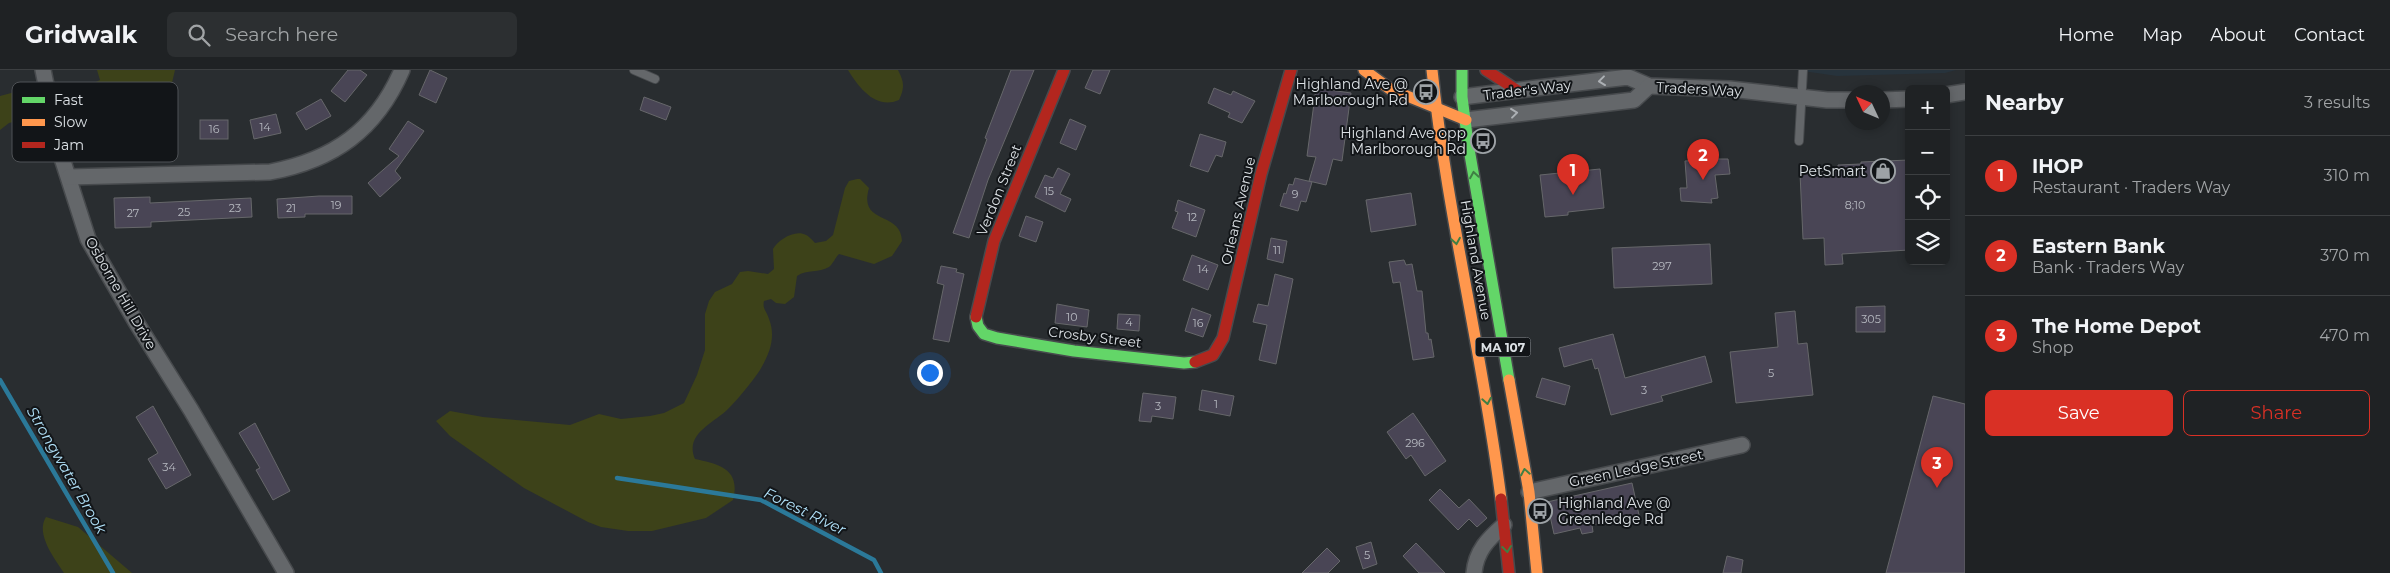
<!DOCTYPE html>
<html lang="en">
<head>
<meta charset="utf-8">
<style>
	body { margin:0; font-family:Montserrat,sans-serif; background:#2c2f31; color:#f1f3f6 }
	.controls { position:absolute; right:15px; top:15px; display:grid; overflow:hidden; border-radius:8px; box-shadow:0 2px 8px #0003 }
	.controls button { width:45px; height:45px; display:grid; place-items:center; padding:0; border:0; border-bottom:1px solid #3c3f41; background:#1f2224; color:#f1f3f6; font:25px sans-serif }
	.compass { position:absolute; left:1845px; top:15px; width:45px; height:45px; border-radius:50%; background:#1f2224; box-shadow:0 2px 8px #0003; rotate:314deg }
	.you { position:absolute; left:929px; top:302px; width:18px; height:18px; margin:-12px; border:4px solid #fff; border-radius:50%; background:#1a73e8; box-shadow:0 0 0 8px #1a73e833 }
	.badge { display:grid; place-items:center; width:32px; height:32px; border-radius:50%; background:#d93025; color:#fff; font-size:16px; font-weight:700 }
	.pin { position:absolute; translate:-50% -41px; filter:drop-shadow(0 1px 2px #0008) }
	.pin::after { content:''; position:absolute; top:26px; width:18px; height:15px; background:inherit; clip-path:polygon(0 0,100% 0,50% 100%) }
	.list { margin:0; padding:0; list-style:none }
	h2 { display:flex; justify-content:space-between; align-items:center; height:65px; margin:0; padding:0 20px; font-size:21px }
	h2 small { font-size:16px; font-weight:400; color:#a1a4a6 }
	.list li { display:grid; grid-template-columns:32px 1fr auto; gap:15px; align-items:center; box-sizing:border-box; height:80px; padding:0 20px; border-top:1px solid #3c3f41 }
	.list b { display:block; font-size:19px; white-space:nowrap }
	.list p { margin:0; font-size:16px; white-space:nowrap; color:#a1a4a6 }
	.list em { font-size:16px; font-style:normal; color:#a1a4a6 }
	.actions { display:flex; gap:10px; padding:15px 20px }
	.actions a { flex:1; padding:11px 0; border:1px solid #d93025; border-radius:8px; text-align:center; font-size:18px; color:#d93025 }
	.actions .main { background:#d93025; color:#fff }
	.icon { flex:none; width:28px; height:28px; fill:none; stroke:currentColor; stroke-width:2; stroke-linecap:round; stroke-linejoin:round }
	.map { position:relative; flex:none; width:1965px; height:503px; overflow:hidden }
	header { display:flex; align-items:center; gap:30px; box-sizing:border-box; height:70px; padding:0 25px; background:#1f2224; border-bottom:1px solid #3c3f41 }
	header strong { font-size:24px }
	nav { display:flex; gap:28px; margin-inline-start:auto; font-size:18px }
	.search { width:350px; height:45px; background:#2c2f31; display:flex; align-items:center; gap:12px; box-sizing:border-box; padding:0 18px; border-radius:8px; color:#a1a4a6; font-size:19px }
	main { display:flex }
	aside { flex:1; background:#1f2224 }
	.map>svg:first-child { display:block }
</style>
</head>
<body>
<header>
<strong>Gridwalk</strong>
<div class="search"><svg class="icon" aria-label="search" viewBox="0 0 24 24"><circle cx="10" cy="10" r="6"/><path d="M15 15l6 6"/></svg>Search here</div>
<nav><a>Home</a><a>Map</a><a>About</a><a>Contact</a></nav>
</header>
<main>
<div class="map">
<svg width="1965" height="503" viewBox="0 0 1965 503">
	<rect width="100%" height="100%" fill="#292d30"/>
	<path fill="#27333c" d="M1796 0H1956L1945 3 1837 6Z"/>
	<g fill="#3d4219">
		<path d="M97 0H175L171 17 131 18 116 34 94 36 74 42 25 49 9 53 0 60V26L45 14 96 12 100 10Z"/>
		<path d="M848 0H898C904 12 905 17 899 30 876 40 859 18 848 0Z"/>
		<path d="M857 109H860L869 118C858 156 901 140 902 171L892 186 874 194 839 184C835 188 833 194 829 197 819 203 807 199 797 206L794 227 785 234 776 233 771 229 764 231C762 239 767 241 769 249 776 267 770 283 760 300 752 312 738 329 728 339 714 353 684 364 695 389 719 394 741 399 733 430L706 448 652 461H628L601 457 588 452 524 418 450 366 436 351 450 341 483 347 570 355 599 344 621 349 650 346 664 343 684 333 697 305 705 280V244L709 231 715 222 732 214 740 202 748 201 768 204 774 199 773 179C778 170 795 159 806 165 809 166 813 171 815 173L826 171 833 165 845 118 849 111Z"/>
		<path d="M46 447 78 457 132 503H64C55 489 35 464 46 447Z"/>
	</g>
	<g fill="none" stroke-linecap="round" stroke-linejoin="round">
		<g stroke="#2b7999" stroke-width="4.5">
			<path d="M0 310 113 503"/>
			<path d="M617 408 761 430 874 490 881 503"/>
		</g>
	</g>
	<g fill="#494555" stroke="#66676a">
		<path d="M348 0H360L367 5 345 32 331 21Z"/>
		<path d="M430 0 447 8 436 33 419 25Z"/>
		<path d="M1011 0H1034L988 110 969 168 953 163 987 69 985 68Z"/>
		<path d="M1093 0H1110L1100 24 1085 18Z"/>
		<path d="M1214 18 1231 25 1233 21 1255 31 1242 53 1228 47 1230 43 1208 33Z"/>
		<path d="M1316 18 1351 23 1342 91 1333 89 1326 115 1309 111 1316 87 1307 86Z"/>
		<path d="M644 27 671 37 666 50 640 40Z"/>
		<path d="M321 29 331 46 306 60 296 43Z"/>
		<path d="M276 44 281 63 254 69 250 50Z"/>
		<path d="M1070 49 1086 56 1076 80 1060 73Z"/>
		<rect x="200" y="50" width="28" height="19"/>
		<path d="M408 51 424 61 395 101 401 108 380 127 368 113 399 86 389 79Z"/>
		<path d="M1200 64 1226 72 1222 87 1216 85 1208 102 1190 96Z"/>
		<path d="M1714 89H1728L1730 104 1715 105 1718 128 1711 129 1712 133 1681 131 1680 118H1687L1685 91Z"/>
		<path d="M1909 90V180L1842 184 1843 194 1825 195 1824 168 1803 169 1800 103 1838 101V95L1861 94V92Z"/>
		<path d="M1058 98 1070 104 1060 124 1071 129 1065 142 1035 127 1045 105 1053 108Z"/>
		<path d="M1600 99 1604 138 1568 142V145L1545 147 1540 105Z"/>
		<path d="M1295 108 1312 112 1306 132 1301 131 1298 141 1280 136 1284 123 1286 124 1289 114 1293 115Z"/>
		<path d="M1411 123 1416 155 1371 162 1366 130Z"/>
		<path d="M319 126H352V144H305V147L278 148 277 129Z"/>
		<path d="M150 127V133L251 128 252 147 151 152V157L115 158 114 128Z"/>
		<path d="M1178 130 1205 140 1196 167 1172 158 1178 142 1175 141Z"/>
		<path d="M1026 146 1043 152 1036 172 1019 166Z"/>
		<path d="M1271 168 1287 171 1283 193 1267 189Z"/>
		<path d="M1710 174 1712 214 1614 218 1612 178Z"/>
		<path d="M1192 185 1218 195 1208 220 1183 210Z"/>
		<path d="M1404 190 1406 195 1412 194 1417 221H1422L1426 263H1428L1429 270 1431 269 1434 287 1413 290 1400 212 1393 213 1389 192Z"/>
		<path d="M941 196 957 199 956 202 964 204 949 272 933 269 944 215 937 213Z"/>
		<path d="M1275 204 1293 209 1276 294 1259 290 1267 255 1253 252 1258 234 1268 236Z"/>
		<path d="M1057 234 1089 240 1087 257 1055 253Z"/>
		<path d="M1885 236V262H1856V237Z"/>
		<path d="M1192 238 1211 245 1203 267 1185 261Z"/>
		<path d="M1795 241 1798 274 1807 273 1813 325 1736 333 1730 282 1778 277 1775 243Z"/>
		<path d="M1118 244 1140 245 1139 261 1117 259Z"/>
		<path d="M1613 264 1625 308 1705 286 1712 312 1661 326 1663 331 1611 345 1598 298 1595 299 1592 289 1564 297 1559 278Z"/>
		<path d="M1542 308 1570 316 1565 335 1536 327Z"/>
		<path d="M1202 320 1234 326 1230 346 1199 340Z"/>
		<path d="M1143 323 1176 327 1173 349 1152 346 1151 352 1139 351Z"/>
		<path d="M1933 326 1965 334V503H1886Z"/>
		<path d="M153 336 191 405 166 419 148 389 158 383 136 347Z"/>
		<path d="M1413 343 1446 391 1425 406 1411 385 1406 389 1387 362Z"/>
		<path d="M255 353 290 421 273 430 256 400 260 398 239 363Z"/>
		<path d="M1632 413 1639 445 1592 455 1593 462 1582 464 1580 458 1554 464 1547 432Z"/>
		<path d="M1440 419 1459 438 1469 429 1487 448 1477 457 1469 449 1458 460 1429 430Z"/>
		<path d="M1371 472 1377 494 1363 499 1356 477Z"/>
		<path d="M1416 473 1445 503H1419L1403 486Z"/>
		<path d="M1327 478 1340 491 1328 503H1302Z"/>
		<path d="M1727 486 1743 490 1741 503H1723Z"/>
	</g>
	<g fill="none" stroke-linecap="round" stroke-linejoin="round">
		<defs>
			<g id="lane">
				<path d="M634 0 655 9"/>
				<path d="M1799 71 1803 0"/>
			</g>
			<g id="street">
				<path d="M43 0 60 82 88 169 136 252 191 340 286 503"/>
				<path d="M1946 25 1965 22"/>
				<path d="M1462 27 1628 7 1649 16 1730 19 1827 30H1852"/>
				<path d="M1882 30 1909 29"/>
				<path d="M1466 50 1634 30 1649 16"/>
				<path d="M69 107 270 102C334 90 376 60 402 0"/>
				<path d="M1529 422 1742 375"/>
				<path d="M1474 503C1476 481 1488 469 1504 455"/>
			</g>
			<g id="fast">
				<path d="M1462 0V27L1468 73 1509 310"/>
				<path d="M976 247 978 256 984 264 997 268 1074 281 1184 293 1195 292"/>
			</g>
			<g id="slow">
				<path d="M1364 0 1390 19 1466 50"/>
				<path d="M1432 0C1447 144 1483 285 1501 429"/>
				<path d="M1509 310 1529 422 1537 503"/>
			</g>
			<g id="jam">
				<path d="M1486 0 1518 21"/>
				<path d="M976 247 994 171 1064 0"/>
				<path d="M1195 292 1213 285 1223 268 1261 104 1291 0"/>
				<path d="M1501 429 1509 503"/>
			</g>
		</defs>
		<use href="#lane" stroke="#474a4d" stroke-width="10"/>
		<use href="#street" stroke="#474a4d" stroke-width="18"/>
		<use href="#fast" stroke="#474a4d" stroke-width="14"/>
		<use href="#slow" stroke="#474a4d" stroke-width="14"/>
		<use href="#jam" stroke="#474a4d" stroke-width="14"/>
		<use href="#lane" stroke="#64676a" stroke-width="8"/>
		<use href="#street" stroke="#64676a" stroke-width="15"/>
		<use href="#fast" stroke="#63d668" stroke-width="11"/>
		<use href="#slow" stroke="#ff974d" stroke-width="11"/>
		<use href="#jam" stroke="#b3261e" stroke-width="11"/>
	</g>
	<defs><path id="oneway-chevron" d="M-2-3.5L2.5 0L-2 3.5" fill="none" stroke-width="1.6" stroke-linecap="round" stroke-linejoin="round" transform="scale(1.25)"/></defs>
	<g stroke="#acb0b4">
		<use href="#oneway-chevron" transform="translate(1602 11) rotate(173)"/>
		<use href="#oneway-chevron" transform="translate(1514 43) rotate(-7)"/>
	</g>
	<g stroke="#3f7f44">
		<use href="#oneway-chevron" transform="translate(1474 105) rotate(-99)"/>
		<use href="#oneway-chevron" transform="translate(1456 171) rotate(81)"/>
		<use href="#oneway-chevron" transform="translate(1487 331) rotate(80)"/>
		<use href="#oneway-chevron" transform="translate(1525 402) rotate(-100)"/>
		<use href="#oneway-chevron" transform="translate(1507 479) rotate(83)"/>
	</g>
	<defs>
		<symbol id="bus-ring" viewBox="-11 -11 22 22"><circle r="9.5" fill="#121518" stroke="#9da2a6" stroke-width="1.5"/><path d="M-5-6H5V4H4V6H2V4H-2V6H-4V4H-5ZM-3.5-4V0h7V-4ZM-3.5 1.2v1.5H-2V1.2ZM2 1.2v1.5H3.5V1.2Z" fill="#9da2a6"/></symbol>
		<symbol id="shop-ring" viewBox="-11 -11 22 22"><circle r="9.5" fill="#121518" stroke="#9da2a6" stroke-width="1.5"/><path d="M-5-2.5h2.3a2.7 3.5 0 0 1 5.4 0H5L5.5 6h-11ZM-1.5-2.5h3a1.5 2.3 0 0 0-3 0Z" fill="#9da2a6"/></symbol>
	</defs>
	<g fill-rule="evenodd">
		<use href="#bus-ring" x="1412" y="8" width="28" height="28"/>
		<use href="#bus-ring" x="1469" y="57" width="28" height="28"/>
		<use href="#shop-ring" x="1869" y="87" width="28" height="28"/>
		<use href="#bus-ring" x="1526" y="427" width="28" height="28"/>
	</g>
	<g text-anchor="middle" dominant-baseline="central" stroke-width="4" stroke-linejoin="round" paint-order="stroke">
		<g font-size="11" fill="#b7bac1">
			<text x="265" y="57">14</text>
			<text x="214" y="59">16</text>
			<text x="1049" y="121">15</text>
			<text x="1295" y="124">9</text>
			<text x="336" y="135">19</text>
			<text x="1855" y="135">8;10</text>
			<text x="235" y="138">23</text>
			<text x="291" y="138">21</text>
			<text x="184" y="142">25</text>
			<text x="133" y="143">27</text>
			<text x="1192" y="147">12</text>
			<text x="1277" y="180">11</text>
			<text x="1662" y="196">297</text>
			<text x="1203" y="199">14</text>
			<text x="1072" y="247">10</text>
			<text x="1871" y="249">305</text>
			<text x="1129" y="252">4</text>
			<text x="1198" y="253">16</text>
			<text x="1771" y="303">5</text>
			<text x="1644" y="320">3</text>
			<text x="1216" y="334">1</text>
			<text x="1158" y="336">3</text>
			<text x="1415" y="373">296</text>
			<text x="169" y="397">34</text>
			<text x="1367" y="485">5</text>
		</g>
		<rect fill="#121518" stroke="#9fa4a8" stroke-width="1" x="1475.5" y="267.5" width="55" height="19" rx="4"/>
		<g font-size="12" font-weight="bold" fill="#dce1e5">
			<text x="1503" y="277">MA 107</text>
		</g>
		<g font-size="14" fill="#dce1e5" stroke="#121518" text-anchor="end">
			<text x="1408" y="14">Highland Ave @<tspan x="1408" dy="16">Marlborough Rd</tspan></text>
			<text x="1466" y="63">Highland Ave opp<tspan x="1466" dy="16">Marlborough Rd</tspan></text>
			<text x="1866" y="101">PetSmart</text>
			<text x="1558" y="433" text-anchor="start">Highland Ave @<tspan x="1558" dy="16">Greenledge Rd</tspan></text>
		</g>
		<g font-size="14" fill="#dce1e5" stroke="#121518">
			<text transform="translate(1699 19) rotate(3)">Traders Way</text>
			<text transform="translate(1527 20) rotate(-7)">Trader's Way</text>
			<text transform="translate(999 120) rotate(-68)">Verdon Street</text>
			<text transform="translate(1238 141) rotate(-77)">Orleans Avenue</text>
			<text transform="translate(1476 190) rotate(80)">Highland Avenue</text>
			<text transform="translate(121 223) rotate(60)">Osborne Hill Drive</text>
			<text transform="translate(1095 267) rotate(7)">Crosby Street</text>
			<text transform="translate(1636 398) rotate(-12)">Green Ledge Street</text>
		</g>
		<g font-size="15" font-style="italic" fill="#b0e0f8" stroke="#121518">
			<text transform="translate(67 400) rotate(60)">Strongwater Brook</text>
			<text transform="translate(805 441) rotate(26)">Forest River</text>
		</g>
	</g>
	<rect x="12" y="12" width="166" height="80" rx="8" fill="#121518" stroke="#4f5256" stroke-width="1"/>
	<rect x="22" y="27" width="23" height="6" fill="#63d668"/>
	<rect x="22" y="49" width="23" height="7" fill="#ff974d"/>
	<rect x="22" y="72" width="23" height="6" fill="#b3261e"/>
	<g font-size="14" fill="#dce1e5">
		<text x="54" y="35">Fast</text>
		<text x="54" y="57">Slow</text>
		<text x="54" y="80">Jam</text>
	</g>
</svg>
<div class="controls">
<button>+</button>
<button>−</button>
<button><svg class="icon" aria-label="locate" viewBox="0 0 24 24"><circle cx="12" cy="12" r="6"/><path d="M12 2v4M12 18v4M2 12h4M18 12h4"/></svg></button>
<button><svg class="icon" aria-label="layers" viewBox="0 0 24 24"><path d="M12 4l9 5-9 5-9-5zM3 14l9 5 9-5"/></svg></button>
</div>
<svg class="compass" viewBox="-18 -18 36 36"><path d="M0-13l5 13h-10z" fill="#e53935"/><path d="M0 13l5-13h-10z" fill="#a1a4a6"/></svg>
<div class="you"></div>
<div class="pin badge" style="left:1573px;top:125px">1</div>
<div class="pin badge" style="left:1703px;top:110px">2</div>
<div class="pin badge" style="left:1937px;top:418px">3</div>
</div>
<aside>
<h2>Nearby<small>3 results</small></h2>
<ul class="list">
<li><span class="badge">1</span><div><b>IHOP</b><p>Restaurant · Traders Way</p></div><em>310 m</em></li>
<li><span class="badge">2</span><div><b>Eastern Bank</b><p>Bank · Traders Way</p></div><em>370 m</em></li>
<li><span class="badge">3</span><div><b>The Home Depot</b><p>Shop</p></div><em>470 m</em></li>
</ul>
<div class="actions"><a class="main">Save</a><a>Share</a></div>
</aside>
</main>
</body>
</html>
